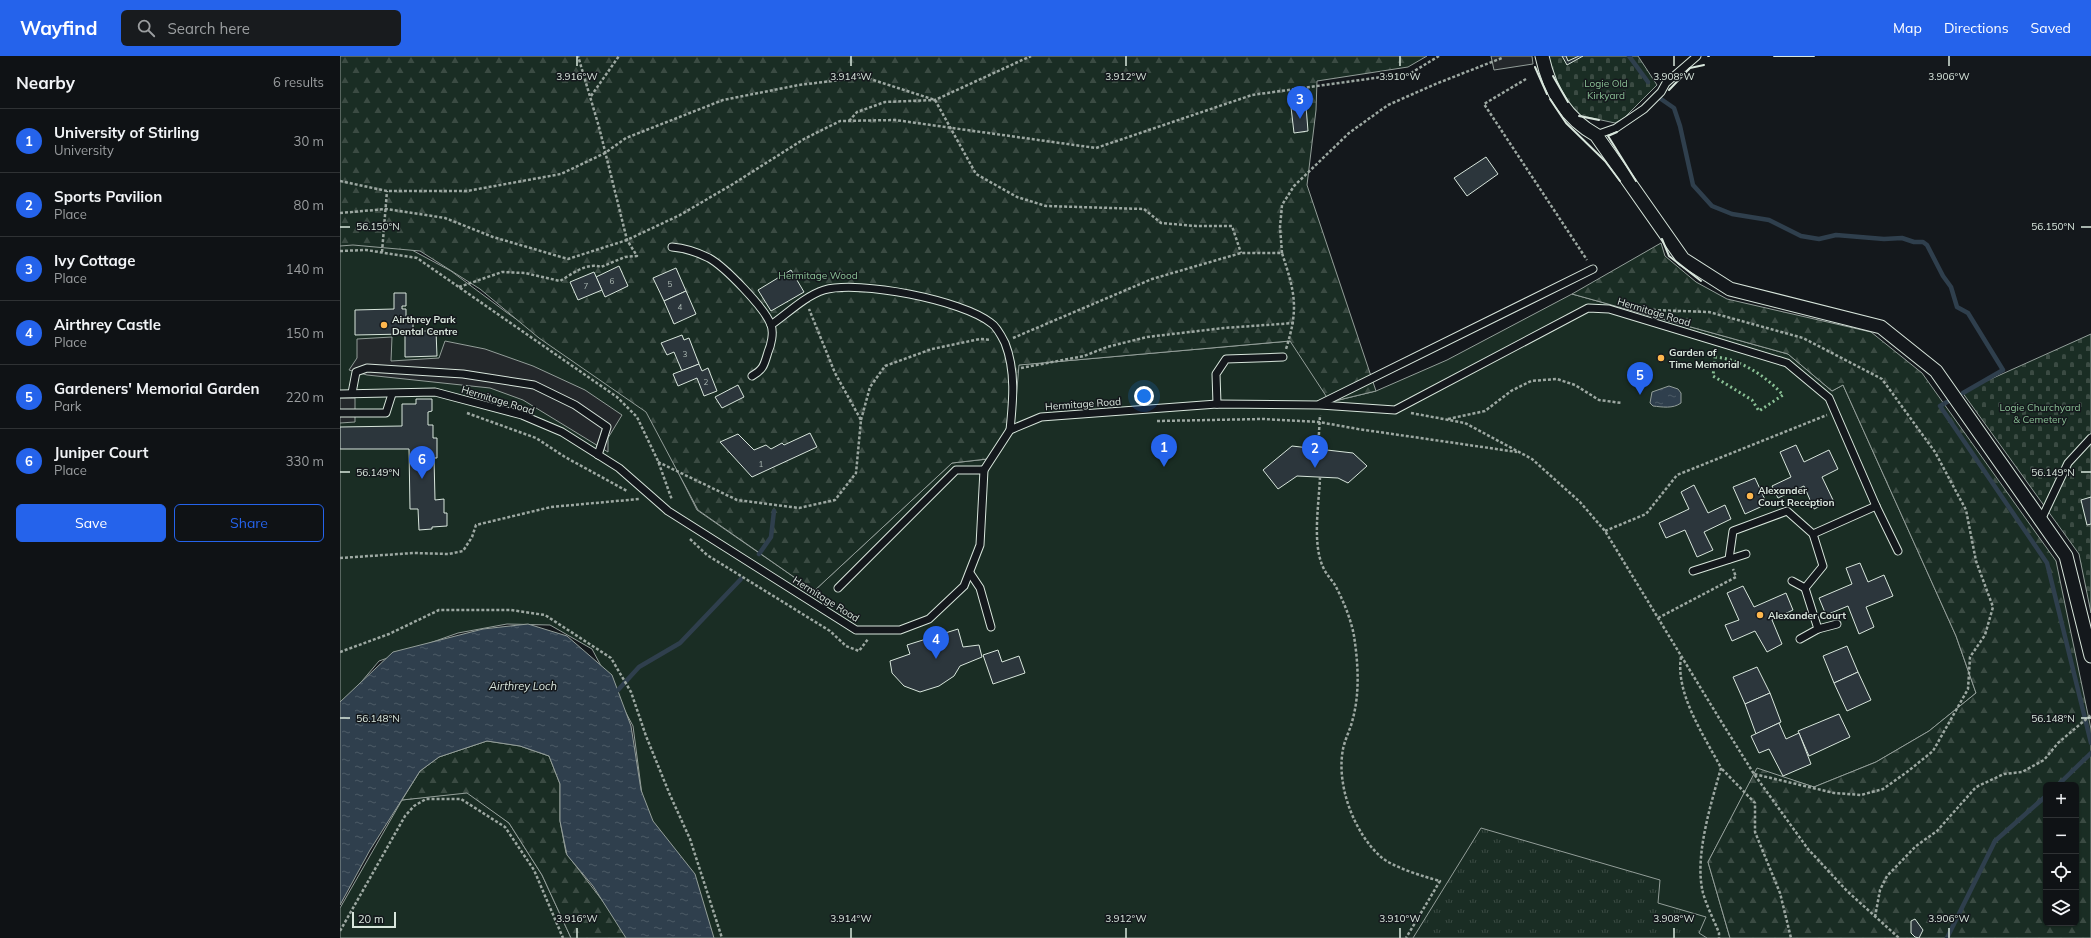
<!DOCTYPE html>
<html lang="en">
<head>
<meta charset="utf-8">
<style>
	body { margin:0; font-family:Mulish,sans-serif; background:#181b1e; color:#f1f3f6 }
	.controls { position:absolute; right:12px; bottom:12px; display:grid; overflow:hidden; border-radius:6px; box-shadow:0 1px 3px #0004 }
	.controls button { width:36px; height:36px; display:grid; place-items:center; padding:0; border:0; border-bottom:1px solid #2f3234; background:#0f1215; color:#f1f3f6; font:20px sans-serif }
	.scale { position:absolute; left:12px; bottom:10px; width:44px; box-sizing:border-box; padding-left:4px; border:2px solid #d8e6dc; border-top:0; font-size:11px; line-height:14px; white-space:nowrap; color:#d8e6dc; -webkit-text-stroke:3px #14181c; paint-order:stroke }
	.you { position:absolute; left:804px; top:340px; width:14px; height:14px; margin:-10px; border:3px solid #fff; border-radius:50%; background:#1a73e8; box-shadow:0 0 0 6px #1a73e833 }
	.badge { display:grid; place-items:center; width:26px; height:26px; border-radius:50%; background:#2563eb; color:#fff; font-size:13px; font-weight:700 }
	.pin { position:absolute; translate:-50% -33px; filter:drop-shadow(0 1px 2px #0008) }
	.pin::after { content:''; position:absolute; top:21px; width:14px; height:12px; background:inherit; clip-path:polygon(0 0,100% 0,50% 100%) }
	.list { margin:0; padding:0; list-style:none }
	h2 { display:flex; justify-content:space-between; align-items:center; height:52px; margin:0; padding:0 16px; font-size:17px }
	h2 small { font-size:13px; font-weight:400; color:#9b9ea0 }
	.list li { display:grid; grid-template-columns:26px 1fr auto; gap:12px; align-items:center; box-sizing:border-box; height:64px; padding:0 16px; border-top:1px solid #2f3234 }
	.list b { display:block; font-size:15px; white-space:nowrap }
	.list p { margin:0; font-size:13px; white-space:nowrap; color:#9b9ea0 }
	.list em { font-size:13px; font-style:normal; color:#9b9ea0 }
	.actions { display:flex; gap:8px; padding:12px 16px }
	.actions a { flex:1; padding:9px 0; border:1px solid #2563eb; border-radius:6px; text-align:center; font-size:14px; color:#2563eb }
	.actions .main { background:#2563eb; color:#fff }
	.icon { flex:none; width:22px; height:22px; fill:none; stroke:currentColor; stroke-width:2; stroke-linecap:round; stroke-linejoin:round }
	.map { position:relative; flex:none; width:1751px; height:882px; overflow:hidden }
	header { display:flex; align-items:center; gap:24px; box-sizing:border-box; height:56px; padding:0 20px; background:#2563eb; color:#fff }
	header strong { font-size:19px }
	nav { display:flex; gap:22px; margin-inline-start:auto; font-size:14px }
	.search { width:280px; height:36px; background:#181b1e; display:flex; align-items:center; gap:10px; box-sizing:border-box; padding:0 14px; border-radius:6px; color:#9b9ea0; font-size:15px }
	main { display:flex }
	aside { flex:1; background:#0f1215 }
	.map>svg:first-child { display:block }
</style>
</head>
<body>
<header>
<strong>Wayfind</strong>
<div class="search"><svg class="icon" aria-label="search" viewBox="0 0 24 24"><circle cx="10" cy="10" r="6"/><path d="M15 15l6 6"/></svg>Search here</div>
<nav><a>Map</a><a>Directions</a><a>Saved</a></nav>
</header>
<main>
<aside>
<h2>Nearby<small>6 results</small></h2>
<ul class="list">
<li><span class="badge">1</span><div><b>University of Stirling</b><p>University</p></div><em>30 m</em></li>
<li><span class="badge">2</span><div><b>Sports Pavilion</b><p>Place</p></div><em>80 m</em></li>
<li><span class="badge">3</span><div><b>Ivy Cottage</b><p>Place</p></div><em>140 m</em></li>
<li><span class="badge">4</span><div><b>Airthrey Castle</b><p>Place</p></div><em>150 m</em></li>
<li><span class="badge">5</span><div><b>Gardeners' Memorial Garden</b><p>Park</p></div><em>220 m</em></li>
<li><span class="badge">6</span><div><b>Juniper Court</b><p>Place</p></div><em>330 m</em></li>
</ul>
<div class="actions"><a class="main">Save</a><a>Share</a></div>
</aside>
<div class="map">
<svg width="1751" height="882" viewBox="0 0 1751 882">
	<defs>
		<pattern id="forest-firs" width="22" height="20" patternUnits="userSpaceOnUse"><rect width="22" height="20" fill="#1a2d24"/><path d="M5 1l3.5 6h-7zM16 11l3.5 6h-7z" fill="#3b4b43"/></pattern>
		<pattern id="cemetery-stones" width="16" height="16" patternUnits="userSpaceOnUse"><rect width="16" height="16" fill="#1a2d24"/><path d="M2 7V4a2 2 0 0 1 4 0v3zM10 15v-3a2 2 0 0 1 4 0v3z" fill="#3b4b43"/></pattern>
		<pattern id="park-tufts" width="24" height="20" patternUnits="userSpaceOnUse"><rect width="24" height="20" fill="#1a2d24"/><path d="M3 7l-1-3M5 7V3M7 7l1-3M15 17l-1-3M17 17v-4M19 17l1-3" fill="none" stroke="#3b4b43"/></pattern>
		<pattern id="water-ripples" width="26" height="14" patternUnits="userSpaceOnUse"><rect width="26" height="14" fill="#2f3f4d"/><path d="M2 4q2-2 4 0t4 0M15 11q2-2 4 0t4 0" fill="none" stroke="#4c5b66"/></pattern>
	</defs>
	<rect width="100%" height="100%" fill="#14181c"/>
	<g fill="#1a2d24" stroke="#939e99">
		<path d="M5 187 70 193 111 215 166 256 307 354 357 454 474 535 612 407 648 403 674 368 678 309 951 285 991 346 1036 335 1107 304 1232 238 1448 298 1492 335 1503 329 1616 580 1636 637 1589 675 1536 706 1474 731 1417 713 1368 806 1390 882H360L304 754 293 670 252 593 210 569 167 568 118 577 39 605 0 651V188Z"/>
		<path d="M127 736 169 767 202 819 231 882H0V852L62 744Z"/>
	</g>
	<g fill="url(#forest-firs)" stroke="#939e99" fill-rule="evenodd">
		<path d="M0 0H1087L1068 11 977 25 976 54 967 129 1036 335 990 346 950 285 679 309 674 368 647 403 612 407 474 535 358 454 306 356 199 282 140 233 80 195 13 189 0 190Z"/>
		<path d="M1321 187 1325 200 1356 226 1387 243 1531 276 1582 317 1716 505 1751 673V882H1390L1368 806 1417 712 1474 731 1536 706 1589 675 1636 637 1616 580 1503 329 1492 335 1448 298 1232 238ZM1706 729H1736V867H1706Z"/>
		<path d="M147 685 180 690 209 700 220 728V765L226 797 284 873 286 882H231L202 819 169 767 127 737 62 744 80 715 99 701Z"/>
	</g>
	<g fill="url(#cemetery-stones)" stroke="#939e99">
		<path d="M1207 0H1298L1317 29 1284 62 1275 67 1238 59C1224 42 1212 22 1207 0Z"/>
		<path d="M1751 278V557L1739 498 1622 336Z"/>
	</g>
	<path fill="url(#park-tufts)" stroke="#939e99" d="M1141 772 1320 824 1318 847 1366 861 1359 877 1367 882H1073Z"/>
	<g fill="#24282b" stroke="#939e99">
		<path d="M1151 0H1192L1193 8 1154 14Z"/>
		<path d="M52 281 51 305 99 302 105 285 145 293 193 310 245 334 282 359 268 382V396L183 344 150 332 27 319 9 314 17 302V283Z"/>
		<path d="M0 342H15V366L0 367Z"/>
	</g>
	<g fill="url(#water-ripples)" stroke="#939e99">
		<path d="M1329 330 1338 333 1341 337V347C1333 353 1322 351 1313 350L1310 347 1312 336Z"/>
		<path d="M188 568 227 580 272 619 291 670 301 734 313 765 355 818 374 882H286L253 830 227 799 220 765V728L209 700 180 690 147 685 99 701 80 715 30 794 0 849V646L53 596 143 573Z"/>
	</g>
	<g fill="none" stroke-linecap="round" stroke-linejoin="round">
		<g stroke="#2f3f4d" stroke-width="4.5">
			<path d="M1289 0 1308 26"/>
			<path d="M1321 43 1334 52 1340 70 1353 129 1372 150 1392 158 1429 164 1461 180 1479 183 1496 179 1544 183 1562 182 1574 186H1583L1587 189 1603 220 1611 231 1617 251 1628 257 1663 314 1623 337"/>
			<path d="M1607 346 1600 350 1707 507 1751 687"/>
			<path d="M419 498 431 481 434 455"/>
			<path d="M278 634 299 611 340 587 401 523"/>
			<path d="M1718 729 1751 697"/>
			<path d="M1607 882 1655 785 1706 740"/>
		</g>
	</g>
	<g fill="#2c363c" stroke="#d8e6dc">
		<path d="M1222 0H1226L1228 5 1239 0H1243L1227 9Z"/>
		<path d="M966 50 968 75 954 77 951 51Z"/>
		<path d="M1146 101 1158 118 1127 140 1114 122Z"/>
		<path d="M279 210 288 230 265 241 256 221Z"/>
		<path d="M336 212 346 235 324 245 313 222Z"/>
		<path d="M451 214 464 236 431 255 418 234Z"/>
		<path d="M254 216 262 234 238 244 230 226Z"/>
		<path d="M346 235 356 258 334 268 324 245Z"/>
		<path d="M54 237H66V250H62V253H66V263H73V275H96L97 300 65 301V278L15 279V254L54 253Z"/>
		<path d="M342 279 344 284 349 282 359 308 342 315 334 296 327 299 321 287Z"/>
		<path d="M359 308 362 315 368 312 377 335 364 340 357 322 338 330 333 318Z"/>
		<path d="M398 329 404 341 382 352 375 341Z"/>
		<path d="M76 343H92V355L88 356V369H93V382H97V402H94L95 444 104 443V457H107V470L92 471V473L79 474 78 453H70L69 393H0V371L62 370V348H76Z"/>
		<path d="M470 377 477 391 412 421 380 386 398 378 414 394 426 389 431 393 442 387 444 389Z"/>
		<path d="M1456 389 1464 406 1489 394 1498 413 1482 421 1493 444 1474 453 1464 430 1438 442 1432 430 1451 421 1440 396Z"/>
		<path d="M952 390 1013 397 1027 410 1008 427 998 422 957 420 938 433 923 414Z"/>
		<path d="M1415 422 1427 448 1405 458 1393 431Z"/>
		<path d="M1354 429 1368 457 1385 449 1391 463 1364 476 1373 494 1357 501 1345 474 1326 482 1319 467 1349 453 1341 436Z"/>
		<path d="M1751 441V468L1747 469 1741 444Z"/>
		<path d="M1520 507 1528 526 1544 519 1553 540 1526 551 1534 571 1519 578 1508 550 1486 559 1479 542 1512 528 1506 512Z"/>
		<path d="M1403 530 1414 551 1446 537 1453 554 1432 564 1442 588 1427 596 1415 575 1392 585 1385 569 1399 564 1387 537Z"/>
		<path d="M618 573 623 591 639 589 642 601 620 610 614 620 599 630 580 636 564 630 552 617 550 605 570 598 567 589Z"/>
		<path d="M1507 590 1518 616 1494 627 1483 600Z"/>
		<path d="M658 594 662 606 679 600 685 617 653 628 643 599Z"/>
		<path d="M1417 611 1430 637 1405 648 1393 621Z"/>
		<path d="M1518 616 1531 644 1507 655 1494 627Z"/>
		<path d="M1430 637 1441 666 1416 678 1405 648Z"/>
		<path d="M1499 658 1510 681 1469 700 1458 675Z"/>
		<path d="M1439 667 1446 683 1459 677 1471 708 1443 720 1429 693 1419 697 1411 680Z"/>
		<path d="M1575 863 1583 874 1579 882 1575 881 1571 877V865Z"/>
	</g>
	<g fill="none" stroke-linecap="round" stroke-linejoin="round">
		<defs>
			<g id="service">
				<path d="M1256 79 1276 72 1304 53 1321 36 1326 27 1357 0"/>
				<path d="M332 191C345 192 357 196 369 202 385 211 425 252 431 269 434 277 431 289 428 296 424 309 424 313 412 320"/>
				<path d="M431 269C447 258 465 240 484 234 519 224 622 244 651 267 656 270 662 281 665 287 676 315 673 345 670 374"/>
				<path d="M12 337 16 316 27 312 123 318 194 329 235 349 267 371 258 399"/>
				<path d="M0 338 95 336 182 359 222 376 279 412 328 455 516 574H560L589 563 624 530 640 489 644 414 670 374 701 361 877 348 980 349 1055 354 1248 252 1269 253 1447 307 1489 342 1536 450 1558 495"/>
				<path d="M877 348 876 318 886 303 943 301"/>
				<path d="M980 348 1253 213"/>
				<path d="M0 357H46L52 338"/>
				<path d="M1701 464 1728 407 1751 382"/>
				<path d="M1473 478 1536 450"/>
				<path d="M1389 503 1393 475 1447 455 1473 478 1483 510 1465 532 1452 525"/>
				<path d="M1353 515 1406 498"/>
				<path d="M630 517 640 532 651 571"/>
				<path d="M498 532 616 414H644"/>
				<path d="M1478 573 1497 568"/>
				<path d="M1460 583 1478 573 1465 532"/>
			</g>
			<path id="minor" d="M1202 0C1209 33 1225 62 1256 79L1343 203 1390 233 1541 271 1596 315 1726 500 1751 600"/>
		</defs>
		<use href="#service" stroke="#d8e6dc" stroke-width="9"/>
		<use href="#minor" stroke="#d8e6dc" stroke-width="15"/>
		<g stroke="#9da8a2" stroke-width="2.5" stroke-dasharray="3 2" stroke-linecap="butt">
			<path d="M1186 23 1144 48 1247 204"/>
			<path d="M251 40 279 0"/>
			<path d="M509 65 517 56 545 46 595 44 691 0"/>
			<path d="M0 125 47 135H127L221 118 265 97 286 82 383 44 459 29 524 21 595 44 636 118 677 141 706 150 804 153 821 167 856 170H892L901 197"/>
			<path d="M0 157 46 153 105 162 153 181 228 203 287 184 340 159 393 128 464 83 500 65 555 64 756 92 912 39 1071 17 1099 0"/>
			<path d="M0 195 26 194 77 202 277 341 297 361 318 405 332 444"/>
			<path d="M42 196 47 135"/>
			<path d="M942 197 940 171 942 149 954 130 1009 77 1048 49 1098 27 1162 2"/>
			<path d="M119 231 162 216 185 217 220 225C232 218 247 206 261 211L285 201 297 200 287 184 259 71 238 0"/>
			<path d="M1313 254 1369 256 1463 282 1542 323 1595 396 1626 454 1636 505 1653 551 1645 579 1630 601 1628 633 1593 695 1567 716 1543 733 1521 739 1494 737 1414 718"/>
			<path d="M673 282 812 223 901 197H942C955 237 959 252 946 293"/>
			<path d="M681 312 744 300 767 291 807 281 884 272 954 267"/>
			<path d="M127 357 196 382 225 401 287 435"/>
			<path d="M1071 357 1125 367 1192 403 1240 446 1265 475 1379 662 1414 718 1468 793 1507 835 1559 882"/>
			<path d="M1108 363 1145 355 1171 335 1191 325 1217 323 1235 329 1259 344 1282 347"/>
			<path d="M521 364 530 331 545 310 592 293 640 283 651 284"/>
			<path d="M817 365 923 363 979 366 1018 373 1177 396"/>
			<path d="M978 394 980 359"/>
			<path d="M318 406 397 444 459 452 495 444 516 417 521 364 495 317 469 253"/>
			<path d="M980 421C979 448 972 487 983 511 986 518 991 523 995 529 1003 544 1011 563 1014 580 1018 606 1020 636 1013 662 1011 672 1005 683 1003 693 996 729 1014 777 1041 801 1052 811 1085 821 1100 825L1066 882"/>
			<path d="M1265 475 1306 458 1337 419 1487 359"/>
			<path d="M350 483 367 499 490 575 506 590 519 595 528 583"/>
			<path d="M0 502 74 497 109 498 123 495 132 481 136 469 211 451 299 443"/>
			<path d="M1318 562 1396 521 1393 513"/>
			<path d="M0 596 49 578 99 554H171L205 559 271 602 291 636 306 680 330 739 350 783 382 882"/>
			<path d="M1341 601C1335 638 1365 681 1381 712 1371 748 1354 801 1363 837 1367 851 1374 864 1379 877V882"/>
			<path d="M1382 713 1415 747V776L1440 837 1451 882"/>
			<path d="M1535 861 1540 834 1547 820 1576 790 1597 775 1636 731 1664 718 1682 716 1704 704 1718 687 1751 659"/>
			<path d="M0 875 65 760 74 750 86 743H121L165 771 194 814 223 882"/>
		</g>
		<use href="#service" stroke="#14181c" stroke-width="7"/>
		<use href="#minor" stroke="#14181c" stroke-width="13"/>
		<path stroke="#8ac095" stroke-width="3" stroke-dasharray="2 3" stroke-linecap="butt" d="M1375 301C1400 303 1426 320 1443 339L1419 355 1412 344 1373 320Z"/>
		<g stroke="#d8e6dc" stroke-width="2">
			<path d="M1368 0H1369"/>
			<path d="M1434 0H1474"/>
			<path d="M1195 11 1207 38"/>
			<path d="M1213 20 1228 46"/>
			<path d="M1329 34 1350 12 1364 9"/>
			<path d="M1210 43 1226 67 1265 105 1280 125"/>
			<path d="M1239 60 1259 64"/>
			<path d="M1277 76 1268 80 1296 125"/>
			<path d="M1322 183 1329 200 1361 225"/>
		</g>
	</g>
	<path fill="none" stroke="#d8e6dc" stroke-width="1.5" d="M237 0V10M511 0V10M786 0V10M1060 0V10M1334 0V10M1609 0V10M0 171H10M1741 171H1751M0 416H10M1741 416H1751M0 662H10M1741 662H1751M237 872V882M511 872V882M786 872V882M1060 872V882M1334 872V882M1609 872V882"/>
	<g fill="#ffb74d" stroke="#14181c" stroke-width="1.5">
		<circle cx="44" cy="269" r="4"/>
		<circle cx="1321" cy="302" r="4"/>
		<circle cx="1410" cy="440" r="4"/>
		<circle cx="1420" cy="559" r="4"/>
	</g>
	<g text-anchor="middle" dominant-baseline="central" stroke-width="3" stroke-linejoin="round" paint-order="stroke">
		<g font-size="8" fill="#adbab4">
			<text x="272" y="225">6</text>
			<text x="330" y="228">5</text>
			<text x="246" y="230">7</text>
			<text x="340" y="251">4</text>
			<text x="345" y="298">3</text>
			<text x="366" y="326">2</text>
			<text x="421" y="408">1</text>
		</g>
		<g font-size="10" fill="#8ac095" stroke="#14181c">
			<text x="1266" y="27">Logie Old<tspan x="1266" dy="12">Kirkyard</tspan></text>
			<text x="478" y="219">Hermitage Wood</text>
			<text x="1700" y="351">Logie Churchyard<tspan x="1700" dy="12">&amp; Cemetery</tspan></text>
		</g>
		<g font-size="10" fill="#d8e6dc" stroke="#14181c">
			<text transform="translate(1314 256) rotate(17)">Hermitage Road</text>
			<text transform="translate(158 344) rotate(17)">Hermitage Road</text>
			<text transform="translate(743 348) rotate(-4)">Hermitage Road</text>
			<text transform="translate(486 543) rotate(32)">Hermitage Road</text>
		</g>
		<g font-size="10" font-weight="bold" fill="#d8e6dc" stroke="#14181c" text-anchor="start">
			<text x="52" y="263">Airthrey Park<tspan x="52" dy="12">Dental Centre</tspan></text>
			<text x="1329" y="296">Garden of<tspan x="1329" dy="12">Time Memorial</tspan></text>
			<text x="1418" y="434">Alexander<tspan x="1418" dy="12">Court Reception</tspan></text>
			<text x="1428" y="559">Alexander Court</text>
		</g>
		<g font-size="11" font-style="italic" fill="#d8e6dc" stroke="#14181c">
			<text x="183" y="630">Airthrey Loch</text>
		</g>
	</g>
	<g font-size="10" text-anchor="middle" fill="#d8e6dc" stroke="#14181c" stroke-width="3" stroke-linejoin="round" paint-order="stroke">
		<text x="237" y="24">3.916°W</text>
		<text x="511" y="24">3.914°W</text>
		<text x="786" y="24">3.912°W</text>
		<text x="1060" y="24">3.910°W</text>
		<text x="1334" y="24">3.908°W</text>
		<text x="1609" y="24">3.906°W</text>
		<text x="38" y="174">56.150°N</text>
		<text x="1713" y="174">56.150°N</text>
		<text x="38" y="420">56.149°N</text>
		<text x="1713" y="420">56.149°N</text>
		<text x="38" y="666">56.148°N</text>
		<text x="1713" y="666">56.148°N</text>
		<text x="237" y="866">3.916°W</text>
		<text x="511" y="866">3.914°W</text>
		<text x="786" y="866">3.912°W</text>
		<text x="1060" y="866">3.910°W</text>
		<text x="1334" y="866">3.908°W</text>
		<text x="1609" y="866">3.906°W</text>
	</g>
</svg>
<div class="controls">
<button>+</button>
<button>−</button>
<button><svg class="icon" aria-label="locate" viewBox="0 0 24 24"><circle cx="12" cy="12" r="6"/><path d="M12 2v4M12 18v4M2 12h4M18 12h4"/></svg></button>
<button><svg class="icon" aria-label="layers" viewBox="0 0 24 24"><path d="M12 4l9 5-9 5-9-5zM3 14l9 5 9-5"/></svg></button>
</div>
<div class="scale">20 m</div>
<div class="you"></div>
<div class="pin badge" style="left:824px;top:411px">1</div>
<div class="pin badge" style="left:975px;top:412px">2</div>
<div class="pin badge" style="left:960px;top:63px">3</div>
<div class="pin badge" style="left:596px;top:603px">4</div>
<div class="pin badge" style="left:1300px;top:339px">5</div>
<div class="pin badge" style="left:82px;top:423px">6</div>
</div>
</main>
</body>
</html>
